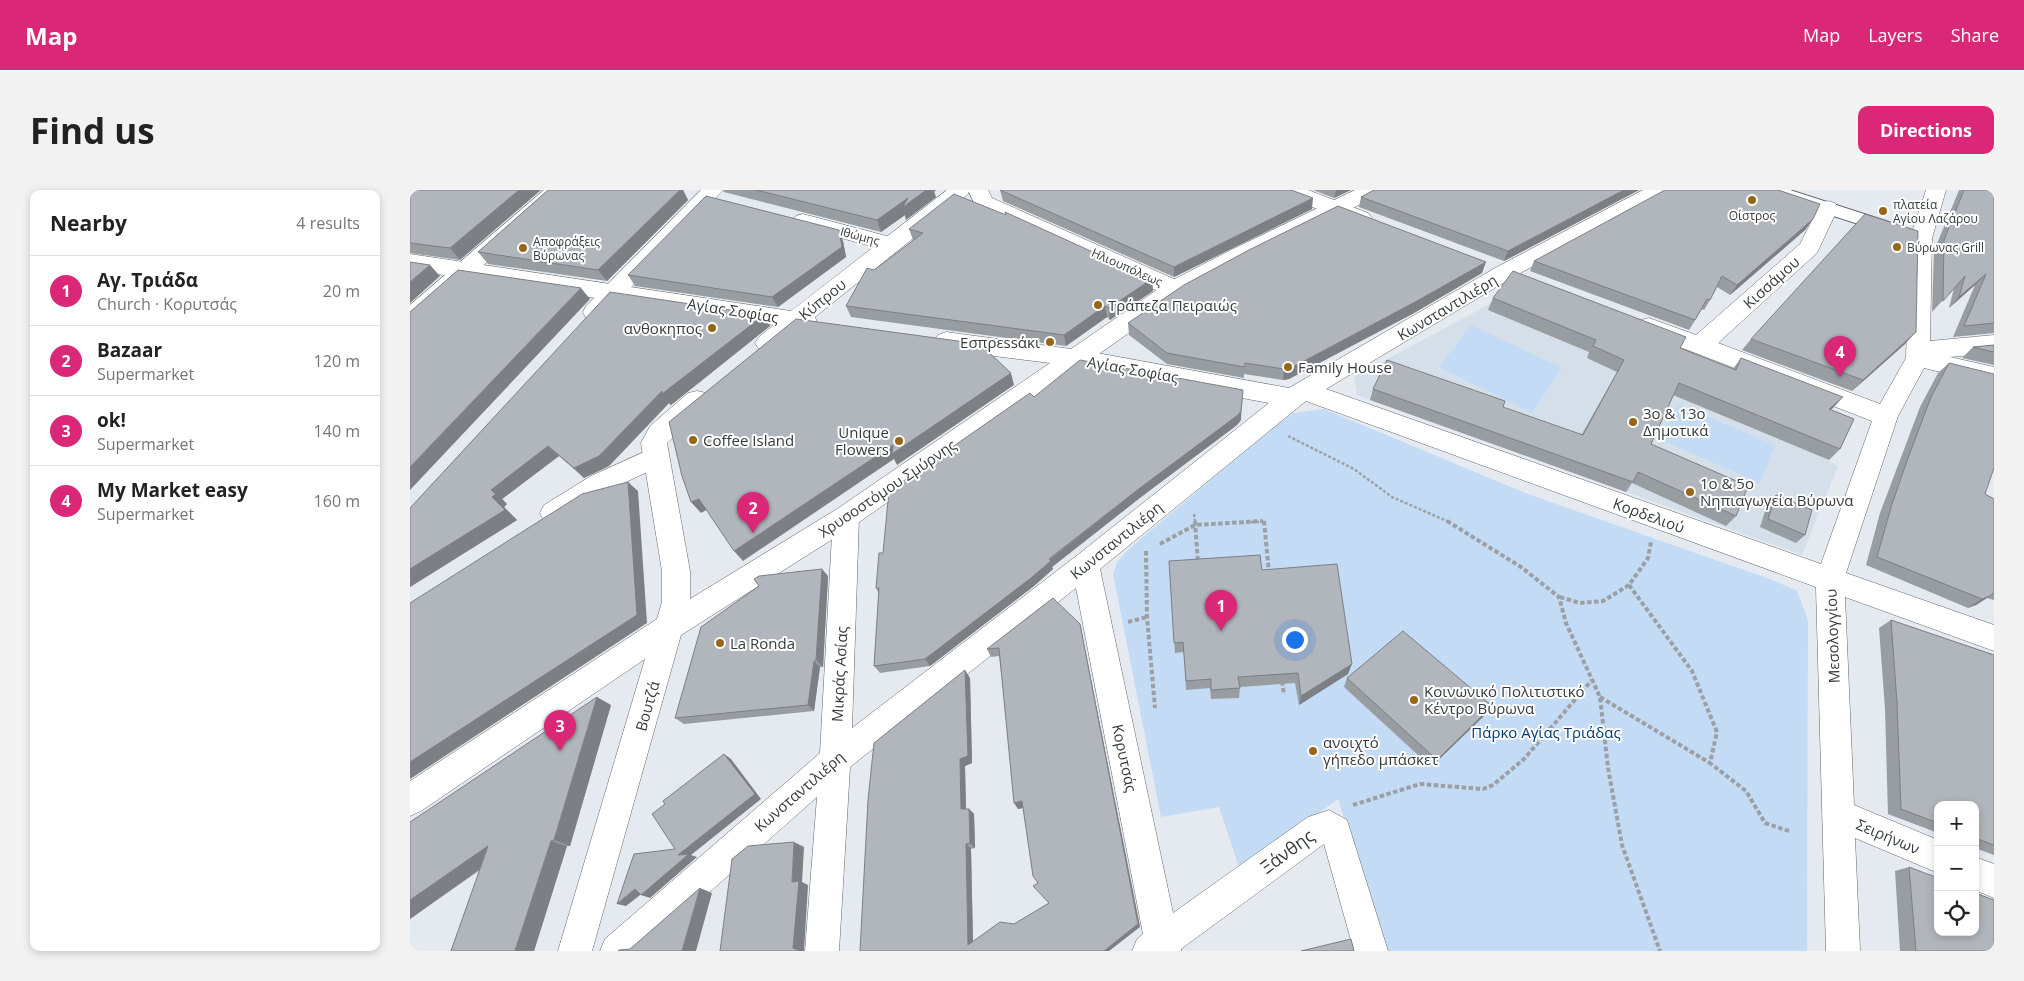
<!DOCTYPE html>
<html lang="en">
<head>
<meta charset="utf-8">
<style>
	body { margin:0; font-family:"Open Sans",sans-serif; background:#f2f2f2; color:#222 }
	.controls { position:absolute; right:15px; bottom:15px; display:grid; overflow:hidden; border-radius:10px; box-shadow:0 2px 8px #0003 }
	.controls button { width:45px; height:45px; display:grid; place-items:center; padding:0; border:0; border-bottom:1px solid #e0e0e0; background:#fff; color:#222; font:25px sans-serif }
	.you { position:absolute; left:884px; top:449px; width:18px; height:18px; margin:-12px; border:4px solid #fff; border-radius:50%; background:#1a73e8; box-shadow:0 0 0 8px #1a73e833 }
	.badge { display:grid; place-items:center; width:32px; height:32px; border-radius:50%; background:#db2777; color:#fff; font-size:16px; font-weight:700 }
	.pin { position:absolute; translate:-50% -41px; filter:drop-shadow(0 1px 2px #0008) }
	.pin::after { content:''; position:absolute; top:26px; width:18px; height:15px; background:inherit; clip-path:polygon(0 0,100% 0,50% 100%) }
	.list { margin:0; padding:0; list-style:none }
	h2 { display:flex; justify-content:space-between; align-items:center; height:65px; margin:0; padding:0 20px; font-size:21px }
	h2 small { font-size:16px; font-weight:400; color:#767676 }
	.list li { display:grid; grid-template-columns:32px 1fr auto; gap:15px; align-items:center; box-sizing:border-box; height:70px; padding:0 20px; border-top:1px solid #e0e0e0 }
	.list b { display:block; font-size:19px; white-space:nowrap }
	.list p { margin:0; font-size:16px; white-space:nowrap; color:#767676 }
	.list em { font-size:16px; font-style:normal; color:#767676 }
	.icon { flex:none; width:28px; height:28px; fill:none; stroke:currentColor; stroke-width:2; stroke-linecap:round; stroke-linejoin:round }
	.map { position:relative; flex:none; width:1584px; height:761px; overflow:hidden; border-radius:10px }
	header { display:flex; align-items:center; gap:30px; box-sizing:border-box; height:70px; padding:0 25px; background:#db2777; color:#fff }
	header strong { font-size:24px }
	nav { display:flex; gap:28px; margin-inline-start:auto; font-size:18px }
	.intro { display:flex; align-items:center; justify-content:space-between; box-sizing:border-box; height:120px; padding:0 30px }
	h1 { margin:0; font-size:35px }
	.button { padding:12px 22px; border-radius:10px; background:#db2777; color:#fff; font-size:18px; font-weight:700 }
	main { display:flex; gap:30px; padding:0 30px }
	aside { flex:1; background:#fff; border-radius:10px; box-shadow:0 2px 8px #0003 }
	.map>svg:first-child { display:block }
</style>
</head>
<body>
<header>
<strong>Map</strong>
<nav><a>Map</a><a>Layers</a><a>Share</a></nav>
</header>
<div class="intro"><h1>Find us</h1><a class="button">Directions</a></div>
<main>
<aside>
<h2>Nearby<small>4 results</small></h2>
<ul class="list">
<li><span class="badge">1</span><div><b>Αγ. Τριάδα</b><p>Church · Κορυτσάς</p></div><em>20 m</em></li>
<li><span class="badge">2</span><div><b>Bazaar</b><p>Supermarket</p></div><em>120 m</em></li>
<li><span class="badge">3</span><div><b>ok!</b><p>Supermarket</p></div><em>140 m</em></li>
<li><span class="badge">4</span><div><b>My Market easy</b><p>Supermarket</p></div><em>160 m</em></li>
</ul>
</aside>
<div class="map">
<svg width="1584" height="761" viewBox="0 0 1584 761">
	<rect width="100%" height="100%" fill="#e5eaf0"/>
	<path fill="#d5dfea" d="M1098 93 1428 276 1392 365 947 205 944 187 1078 115Z"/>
	<g fill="#c4dbf6">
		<path d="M1061 135 1152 178 1122 223 1029 177Z"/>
		<path d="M1268 214 1365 255 1350 293 1251 250Z"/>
		<path d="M914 219 1118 304 1365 391 1387 401 1398 430 1397 761H975L928 609 830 680 809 617 751 627 703 384 707 372 720 358 861 239 884 223Z"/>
	</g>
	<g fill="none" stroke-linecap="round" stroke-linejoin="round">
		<defs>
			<path id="pedestrian" d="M1354 0H1380L1485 34 1488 38 1485 42 1479 44 1473 42 1356 4Z"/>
			<g id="minor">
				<path d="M134 0H157L8 134 0 136V115Z"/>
				<path d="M291 0H313L192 128 184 130 176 128 173 122 176 116Z"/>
				<path d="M558 0H578L582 8 773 93 776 99 773 105 765 107 757 105 566 17Z"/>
				<path d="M868 0H898L958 23 962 28 958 33 951 35 944 33 871 5Z"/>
				<path d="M1233 0H1259L1256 5 1103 87 916 199 1411 374 1462 231 1231 142 1227 136 1231 130 1239 128 1286 145 1390 54 1411 13 1418 11 1425 13 1428 18 1407 63 1308 153 1470 214 1496 168 1500 48 1516 0H1536L1522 48 1520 151 1584 145V163L1540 167 1584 177V195L1514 178 1488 226 1436 383 1584 435V461L1435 407 1444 615 1528 650V683L1445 648 1450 761H1416L1406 397 896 211 690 379 763 723 898 627 919 620 937 630 978 761H944L914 654 771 759V761H722L727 749 733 744 666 398 440 577 429 761H395L407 607 233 761H190L195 749 410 563 423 327 427 319 436 316 445 319 449 327 442 538 665 367 859 213 665 177 657 174 653 168 657 162 665 159 879 198 1087 77Z"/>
				<path d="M393 24 488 49 491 54 488 59 480 61 386 36 382 31 386 26Z"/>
				<path d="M245 257 254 260 258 267 254 274 199 300 152 331 143 334 134 331 130 323 134 315 181 286Z"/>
				<path d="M1565 667 1584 674V708L1565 700Z"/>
			</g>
			<g id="tertiary">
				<path d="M537 0H560L557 5 405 127 407 132 404 138 396 140 390 139C377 149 366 164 349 159L345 153 349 147 364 135 0 80V64L381 121Z"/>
				<path d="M945 0H972L969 5 837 70 773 105 445 335 271 445 182 761H148L235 469 11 621 0 626V591L247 429 252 412V381L231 253 240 236 278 203 287 201 296 203 299 210 296 217 257 253 280 381V409L427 319 640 173 536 160 528 157 524 151 528 145 536 142 661 159 757 93 821 60Z"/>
			</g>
		</defs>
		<use href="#pedestrian" stroke="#63676c" stroke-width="2"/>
		<use href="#minor" stroke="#63676c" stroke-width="1"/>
		<use href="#tertiary" stroke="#63676c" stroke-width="1"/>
		<g stroke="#9c9fa4" stroke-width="2.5" stroke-dasharray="3 2" stroke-linecap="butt">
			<path d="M878 246 944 279 982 307 1039 332"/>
			<path d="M784 324 785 332"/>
			<path d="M831 332H854"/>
		</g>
		<g stroke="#9c9fa4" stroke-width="4" stroke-dasharray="4.5 2.5" stroke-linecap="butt">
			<path d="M785 331 788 373"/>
			<path d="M854 331 859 383"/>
			<path d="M1037 331 1111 377 1149 407 1156 433 1190 507 1198 578 1212 655 1250 761"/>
			<path d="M750 354 785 335 853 331"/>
			<path d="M736 361 737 427 745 518"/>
			<path d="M1219 395 1282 481 1307 542 1300 573 1336 601 1355 633 1379 641"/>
			<path d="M1150 407 1170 413 1193 411 1219 395 1238 368 1241 352"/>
			<path d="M718 432 737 427"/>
			<path d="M872 491 874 505"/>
			<path d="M1190 507 1300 573"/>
			<path d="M943 615 1010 594 1073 599 1083 595 1114 569 1182 490"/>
		</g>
		<use href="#pedestrian" fill="#fff" fill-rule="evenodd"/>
		<use href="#minor" fill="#fff" fill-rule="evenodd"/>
		<use href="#tertiary" fill="#fff" fill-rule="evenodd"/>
	</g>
	<g fill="#989da2">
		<path d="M0 0 50 70 0 63Z"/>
		<path d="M138 0H273L278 10 197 91 78 74 68 62Z"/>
		<path d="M313 0H526L524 2 526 7 496 30 495 25 471 42 314 2Z"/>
		<path d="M590 0 902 19 764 87 593 11Z"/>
		<path d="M903 0H941L924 8Z"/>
		<path d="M964 0H1229L1094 71 949 17 951 7Z"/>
		<path d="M1549 0H1584V143L1543 147 1565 95 1539 118 1544 98 1522 122 1524 61Z"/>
		<path d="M1403 29 1395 40 1320 105 1307 97 1300 110 1294 120 1292 119 1279 140 1120 81 1124 71Z"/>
		<path d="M499 39 742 89 743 101 700 130 697 127 656 156 441 127 436 116 503 50Z"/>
		<path d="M433 51 436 67 368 117 225 96 218 85Z"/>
		<path d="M1072 83 1004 123 879 189 873 190 834 184V188L757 174 719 145 718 133Z"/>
		<path d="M1083 108 1270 158 1323 179 1331 168 1421 220 1430 259 1419 270 1263 205 1241 254 1326 326 1316 336 1222 293 1216 302 960 210 963 199 1172 244 1207 182 1177 168 1179 162 1078 120Z"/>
		<path d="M354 125 360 136 261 215 259 213 199 276 174 288 149 266 92 309 97 314 94 317 107 330 0 397V318Z"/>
		<path d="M1341 149 1495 154 1442 201 1332 160Z"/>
		<path d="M1584 155V175L1552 168 1563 157Z"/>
		<path d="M1539 173 1575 304 1584 309V410L1577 408 1566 415 1558 418 1456 375 1470 323 1510 217 1528 183Z"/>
		<path d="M833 200 831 230 827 235 731 307 642 377 643 379 624 396 520 476 470 483 464 476 469 404 466 398 473 363 624 207Z"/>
		<path d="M1366 305 1395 345 1386 353 1350 337 1358 312Z"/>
		<path d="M759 371 852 380 938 484 889 515 885 493 830 497 829 508 801 509 800 498 776 500 774 462 765 463Z"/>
		<path d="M418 386 413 477H410L404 521 274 534 265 528Z"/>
		<path d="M1481 430 1584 465V665L1565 658V615H1528V643L1478 624 1475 519 1469 438Z"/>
		<path d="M670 434 730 737 450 761 560 488 562 573 555 576 556 619H559L564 624 565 658 561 659 563 751 604 734 639 713 628 693 613 618 608 619 589 466 581 467 577 459Z"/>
		<path d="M937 488 1082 516 1076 524 1021 577 934 497Z"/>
		<path d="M201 515 160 656H157L124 761H41L70 680 0 729Z"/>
		<path d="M1499 677 1584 761H1490L1485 681Z"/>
	</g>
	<g fill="#7c7f84">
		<path d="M109 0H131L50 70 40 58Z"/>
		<path d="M269 0H273L278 10 197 91 188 80Z"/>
		<path d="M516 0H526L524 2 526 7 496 30 495 25 471 42 467 30 498 8Z"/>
		<path d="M926 0H941L924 8Z"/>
		<path d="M1214 0H1229L1094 71 1098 61Z"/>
		<path d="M903 8 902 19 764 87V77Z"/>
		<path d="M1403 29 1395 40 1320 105 1327 95Z"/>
		<path d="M429 40 433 51 436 67 368 117 362 107Z"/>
		<path d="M1076 72 1072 83 1004 123 879 189 873 190 874 179Z"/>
		<path d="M20 75 30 86 0 113V92Z"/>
		<path d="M1576 84 1565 95 1539 118 1549 107Z"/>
		<path d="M742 89 743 101 700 130 699 118Z"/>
		<path d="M171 98 180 109 0 300V277Z"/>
		<path d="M695 116 697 127 656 156 654 145Z"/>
		<path d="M354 125 360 136 261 215 259 213 199 276 174 288 164 278 252 201Z"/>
		<path d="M1506 142 1495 154 1442 201 1453 190Z"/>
		<path d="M601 183 604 195 487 275 484 269 333 371 324 361 483 255Z"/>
		<path d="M1433 207 1423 218 1408 230 1419 219Z"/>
		<path d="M831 221V230L827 235 731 307 642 377 643 379 624 396 520 476 515 469 730 298Z"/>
		<path d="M138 256 149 266 92 309 97 314 94 317 107 330 0 397V379L81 300Z"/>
		<path d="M218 292 228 301 237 433 0 589V572Z"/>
		<path d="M289 309 298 319 291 323 281 312Z"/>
		<path d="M412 379 418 386 413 477 406 470Z"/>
		<path d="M1580 406 1566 415 1558 418 1572 409Z"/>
		<path d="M670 434 730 737 699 761H694Z"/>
		<path d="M404 471 410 477 404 521 398 515Z"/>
		<path d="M942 474 938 484 889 515 891 506Z"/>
		<path d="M555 480 560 488 562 573 555 576 556 625 551 619 550 569Z"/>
		<path d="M187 507 201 515 160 656 144 650Z"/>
		<path d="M1082 516 1076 524 1021 577 1027 570Z"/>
		<path d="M314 564 321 569 351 609 281 665 287 667 240 708 231 705 268 665Z"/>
		<path d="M612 611 616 617 608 619 604 613Z"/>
		<path d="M559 619 564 624 565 658 560 653Z"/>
		<path d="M141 651 157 656 124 761H105Z"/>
		<path d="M384 652 394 657 392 692 398 695 394 761H388L383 758 382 692Z"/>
		<path d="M556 654 561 659 563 757 558 755Z"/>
		<path d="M78 656 95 661 0 729V710Z"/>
		<path d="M290 698 302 703 286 761H272Z"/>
		<path d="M225 699 234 702 216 716 207 714Z"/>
	</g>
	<g fill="#b1b6bc" stroke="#7c7f84">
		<path d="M0 0H109L40 58 0 53Z"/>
		<path d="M138 0H270L188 80 68 62Z"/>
		<path d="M346 0H516L492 18 498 8 467 30Z"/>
		<path d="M590 0H881L903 8 764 77Z"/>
		<path d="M964 0H1214L1098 61 951 7Z"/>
		<path d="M1255 0H1368L1410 14 1403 29 1327 95 1312 86 1300 110 1297 109 1285 130 1124 71Z"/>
		<path d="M1554 0H1584V133L1554 136 1576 84 1549 107 1555 86 1533 111 1534 50Z"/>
		<path d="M544 4 596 25 595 22 742 89 699 118 695 116 654 145 436 116 457 78 464 80 513 43 499 39Z"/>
		<path d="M296 6 429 40 432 57 362 107 218 85Z"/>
		<path d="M928 16 1076 72 1007 111 881 178 874 179 835 173 834 177 757 163 718 133 774 95 839 60Z"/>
		<path d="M1455 24 1508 41 1506 142 1453 190 1341 149Z"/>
		<path d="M0 72 20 75 0 92Z"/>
		<path d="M48 80 171 98 0 277V122Z"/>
		<path d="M1103 81 1276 147 1270 158 1326 180 1331 168 1433 207 1419 219 1444 229 1430 259 1269 193 1241 254 1338 296 1326 326 1228 282 1223 292 963 199 977 170 1095 211 1093 217 1173 245 1214 170 1183 156 1186 150 1083 108Z"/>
		<path d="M200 102 354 125 252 204V201L189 266 164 278 138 256 81 300 86 304 82 307 95 320 0 379V318Z"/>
		<path d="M386 129 570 154 601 183 482 264 483 255 324 361 289 309 281 312 272 286 259 232Z"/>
		<path d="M1584 155V162L1563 157Z"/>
		<path d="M670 170 833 200 831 221 828 225 730 298 639 369 641 371 621 388 515 469 464 476 469 398H466L469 363H473L479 301 620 203 624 207Z"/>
		<path d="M1539 173 1584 184V278L1575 304 1584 309V402L1580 406 1572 409 1467 367 1482 314 1498 268 1521 207Z"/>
		<path d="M218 292 227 425 0 572V413L172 304Z"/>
		<path d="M1366 305 1402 320 1395 345 1358 329Z"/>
		<path d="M850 365 852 380 927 374 942 474 891 506 888 483 828 487 830 498 801 500V489L776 491 773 452 764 453 759 371Z"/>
		<path d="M412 379 406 470 404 471 398 515 265 528 291 437 349 396 344 389 349 386Z"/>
		<path d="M643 408 670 434 728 734 694 761H450L458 610 464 553 555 480 558 566 550 569 551 619H559L560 653 556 654 558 755 590 732 604 734 639 713 623 696 628 693 623 686 612 611 604 613 589 458 577 459Z"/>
		<path d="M1481 430 1584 465V655L1565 648V615H1528V633L1491 619 1487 513Z"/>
		<path d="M993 441 1082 516 1027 570 937 488Z"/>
		<path d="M187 507 144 650 141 651 105 761H41L78 656 0 710V632Z"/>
		<path d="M314 564 345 604 268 665 279 664 231 705 225 699 207 714 224 664 265 659 242 624 255 614 253 611Z"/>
		<path d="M384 652 382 692 389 691 383 758 388 760V761H310L322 669 338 656Z"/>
		<path d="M1499 677 1528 688V742H1565V703L1584 710V761H1506Z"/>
		<path d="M290 698 272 761H208L209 760 220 759Z"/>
		<path d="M941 749 944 761H891Z"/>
	</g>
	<g fill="#986619" stroke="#fff" stroke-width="2">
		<circle cx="1342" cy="10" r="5"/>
		<circle cx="1473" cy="21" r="5"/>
		<circle cx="1487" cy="57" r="5"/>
		<circle cx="113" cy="58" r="5"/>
		<circle cx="688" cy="115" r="5"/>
		<circle cx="302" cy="138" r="5"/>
		<circle cx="640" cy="152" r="5"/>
		<circle cx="878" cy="177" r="5"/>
		<circle cx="1223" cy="232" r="5"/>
		<circle cx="283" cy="250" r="5"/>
		<circle cx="489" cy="251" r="5"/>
		<circle cx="1280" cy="302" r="5"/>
		<circle cx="310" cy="453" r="5"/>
		<circle cx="1004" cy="510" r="5"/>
		<circle cx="903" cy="561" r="5"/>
	</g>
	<g text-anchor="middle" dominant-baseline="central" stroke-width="4" stroke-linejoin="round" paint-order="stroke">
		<g font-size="12" fill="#37393b" stroke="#fff" text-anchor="start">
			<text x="1483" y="14">πλατεία<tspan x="1483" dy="14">Αγίου Λαζάρου</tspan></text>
			<text x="1342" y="25" text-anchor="middle">Οίστρος</text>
			<text x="123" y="51">Αποφράξεις<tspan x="123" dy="14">Βύρωνας</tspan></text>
			<text x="1497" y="57">Βύρωνας Grill</text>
		</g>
		<g font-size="12" fill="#37393b" stroke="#fff">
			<text transform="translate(450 46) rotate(15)">Ιθώμης</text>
			<text transform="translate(717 77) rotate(24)">Ηλιουπόλεως</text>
		</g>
		<g font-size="15" fill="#37393b" stroke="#fff">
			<text transform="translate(1361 92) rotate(-42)">Κισσάμου</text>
			<text transform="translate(412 109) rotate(-39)">Κύπρου</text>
			<text transform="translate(1037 117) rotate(-31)">Κωνσταντιλιέρη</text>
			<text transform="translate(323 120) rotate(9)">Αγίας Σοφίας</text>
			<text transform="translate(723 179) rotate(10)">Αγίας Σοφίας</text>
			<text transform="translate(477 298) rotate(-34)">Χρυσοστόμου Σμύρνης</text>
			<text transform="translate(1239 325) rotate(20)">Κορδελιού</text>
			<text transform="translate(706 350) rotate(-39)">Κωνσταντιλιέρη</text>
			<text transform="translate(1422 446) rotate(-92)">Μεσολογγίου</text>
			<text transform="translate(429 484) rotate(-87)">Μικράς Ασίας</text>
			<text transform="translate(237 516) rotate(-74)">Βουτζά</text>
			<text transform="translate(715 568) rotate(78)">Κορυτσάς</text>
			<text transform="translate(389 601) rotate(-41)">Κωνσταντιλιέρη</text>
			<text transform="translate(1478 646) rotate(23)">Σειρήνων</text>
		</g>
		<g font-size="15" fill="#37393b" stroke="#fff" text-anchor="start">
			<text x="698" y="115">Τράπεζα Πειραιώς</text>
			<text x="292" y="138" text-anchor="end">ανθοκηπος</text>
			<text x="630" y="152" text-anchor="end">Εσπρεssάκι</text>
			<text x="888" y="177">Family House</text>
			<text x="1233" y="223">3o &amp; 13o<tspan x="1233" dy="17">Δημοτικά</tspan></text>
			<text x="479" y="242" text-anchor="end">Unique<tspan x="479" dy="17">Flowers</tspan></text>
			<text x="293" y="250">Coffee Island</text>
			<text x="1290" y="293">1ο &amp; 5ο<tspan x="1290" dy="17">Νηπιαγωγεία Βύρωνα</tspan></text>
			<text x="320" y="453">La Ronda</text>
			<text x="1014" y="501">Κοινωνικό Πολιτιστικό<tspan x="1014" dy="17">Κέντρο Βύρωνα</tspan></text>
			<text x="913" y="552">ανοιχτό<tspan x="913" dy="17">γήπεδο μπάσκετ</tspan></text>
		</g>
		<g font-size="15" fill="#00396e" stroke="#fff">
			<text x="1136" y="542">Πάρκο Αγίας Τριάδας</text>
		</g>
		<g font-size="18" fill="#37393b" stroke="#fff">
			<text transform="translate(877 661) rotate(-36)">Ξάνθης</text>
		</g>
	</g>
</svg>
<div class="controls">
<button>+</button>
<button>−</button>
<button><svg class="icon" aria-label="locate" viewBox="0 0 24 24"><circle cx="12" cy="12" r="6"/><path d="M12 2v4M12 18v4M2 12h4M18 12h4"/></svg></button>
</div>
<div class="you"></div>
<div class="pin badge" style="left:811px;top:441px">1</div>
<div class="pin badge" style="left:343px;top:343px">2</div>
<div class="pin badge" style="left:150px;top:561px">3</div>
<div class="pin badge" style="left:1430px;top:187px">4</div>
</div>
</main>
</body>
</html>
